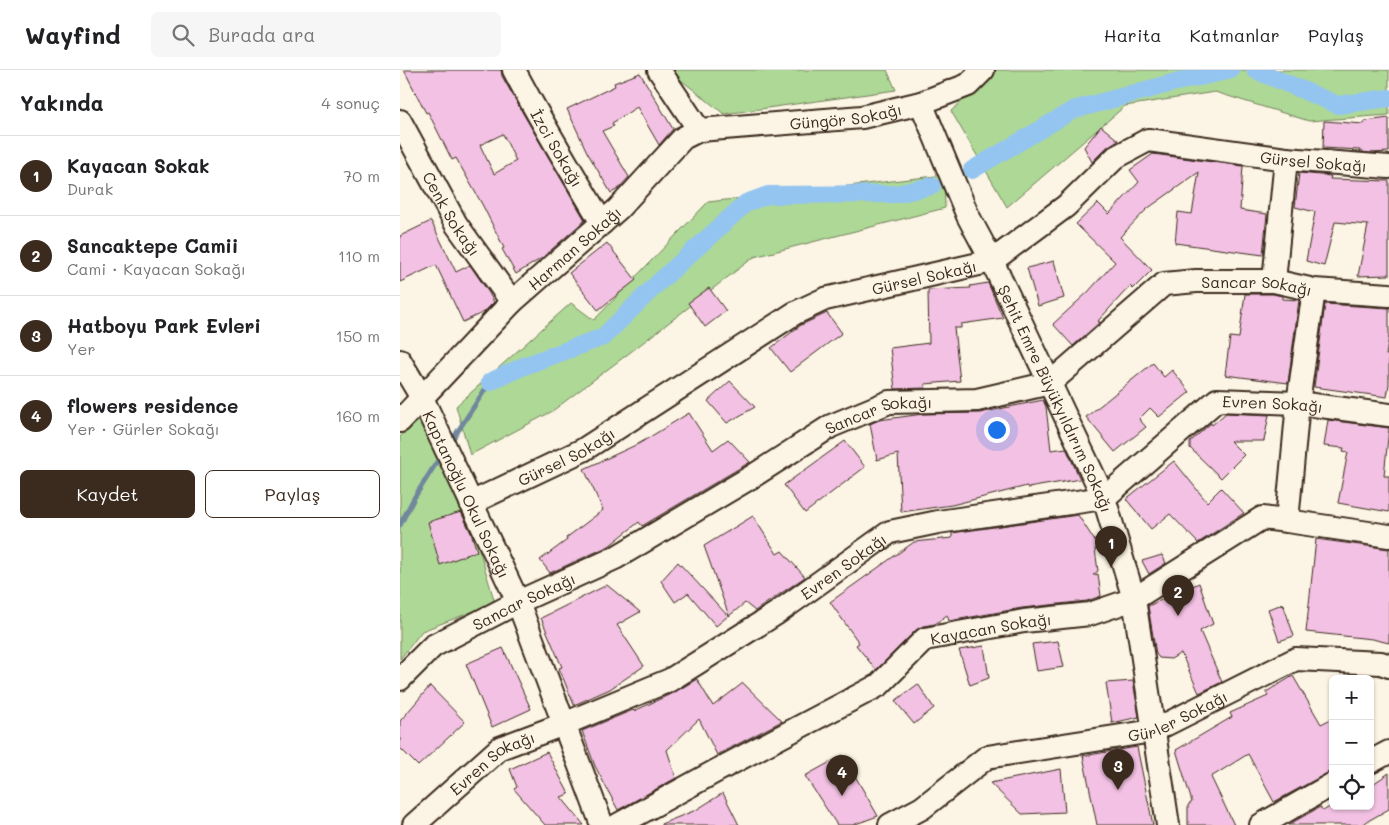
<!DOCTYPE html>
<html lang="tr">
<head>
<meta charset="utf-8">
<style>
	body { margin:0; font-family:Mali,sans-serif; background:#f6f6f6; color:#202124 }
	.controls { position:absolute; right:15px; bottom:15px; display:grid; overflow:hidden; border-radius:8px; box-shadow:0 1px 4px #0004 }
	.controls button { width:45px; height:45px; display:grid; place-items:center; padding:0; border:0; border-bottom:1px solid #e0e0e0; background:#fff; color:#202124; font:25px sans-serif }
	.you { position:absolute; left:596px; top:359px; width:18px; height:18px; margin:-12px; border:4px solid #fff; border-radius:50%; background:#1a73e8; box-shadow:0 0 0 8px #1a73e833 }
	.badge { display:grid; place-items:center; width:32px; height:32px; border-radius:50%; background:#3b2a1e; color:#fff; font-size:16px; font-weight:700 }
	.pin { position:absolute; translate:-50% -41px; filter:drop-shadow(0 1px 2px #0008) }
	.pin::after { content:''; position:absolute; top:26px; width:18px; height:15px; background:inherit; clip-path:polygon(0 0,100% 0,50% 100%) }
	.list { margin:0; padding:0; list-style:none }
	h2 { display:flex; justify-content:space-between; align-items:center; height:65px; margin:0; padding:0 20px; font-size:21px }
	h2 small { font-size:16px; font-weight:400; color:#757577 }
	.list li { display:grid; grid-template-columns:32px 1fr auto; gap:15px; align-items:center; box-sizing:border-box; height:80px; padding:0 20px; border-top:1px solid #e0e0e0 }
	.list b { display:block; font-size:19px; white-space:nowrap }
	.list p { margin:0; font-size:16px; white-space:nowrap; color:#757577 }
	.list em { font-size:16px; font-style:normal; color:#757577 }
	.actions { display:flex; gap:10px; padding:15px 20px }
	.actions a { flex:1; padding:11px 0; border:1px solid #3b2a1e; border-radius:8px; text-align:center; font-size:18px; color:#3b2a1e }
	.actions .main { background:#3b2a1e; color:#fff }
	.icon { flex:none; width:28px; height:28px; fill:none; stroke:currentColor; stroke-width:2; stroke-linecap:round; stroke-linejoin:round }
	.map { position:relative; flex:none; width:989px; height:755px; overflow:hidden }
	header { display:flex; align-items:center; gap:30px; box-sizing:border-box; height:70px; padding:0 25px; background:#fff; border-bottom:1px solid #e0e0e0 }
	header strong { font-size:24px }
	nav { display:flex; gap:28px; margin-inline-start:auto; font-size:18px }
	.search { width:350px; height:45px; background:#f6f6f6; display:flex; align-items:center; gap:12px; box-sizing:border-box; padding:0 18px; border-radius:8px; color:#757577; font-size:19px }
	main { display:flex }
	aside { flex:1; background:#fff }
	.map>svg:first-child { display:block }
</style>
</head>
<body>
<header>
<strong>Wayfind</strong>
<div class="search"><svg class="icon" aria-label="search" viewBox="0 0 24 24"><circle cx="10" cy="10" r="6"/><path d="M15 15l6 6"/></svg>Burada ara</div>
<nav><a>Harita</a><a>Katmanlar</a><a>Paylaş</a></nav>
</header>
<main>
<aside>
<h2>Yakında<small>4 sonuç</small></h2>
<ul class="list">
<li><span class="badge">1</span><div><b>Kayacan Sokak</b><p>Durak</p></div><em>70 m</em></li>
<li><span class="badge">2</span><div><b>Sancaktepe Camii</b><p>Cami · Kayacan Sokağı</p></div><em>110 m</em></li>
<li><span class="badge">3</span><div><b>Hatboyu Park Evleri</b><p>Yer</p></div><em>150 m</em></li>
<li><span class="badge">4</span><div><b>flowers residence</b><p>Yer · Gürler Sokağı</p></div><em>160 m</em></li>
</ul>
<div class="actions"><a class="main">Kaydet</a><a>Paylaş</a></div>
</aside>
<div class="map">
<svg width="989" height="755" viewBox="0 0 989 755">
	<rect width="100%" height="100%" fill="#fcf5e5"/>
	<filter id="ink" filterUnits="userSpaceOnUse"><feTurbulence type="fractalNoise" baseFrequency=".02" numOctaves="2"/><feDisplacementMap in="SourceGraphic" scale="10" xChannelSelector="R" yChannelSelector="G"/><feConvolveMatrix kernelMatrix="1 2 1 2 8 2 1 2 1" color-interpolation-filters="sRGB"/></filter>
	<g filter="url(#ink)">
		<g fill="#add896" stroke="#74815a">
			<path d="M274 0H487L496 20 324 44 276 6Z"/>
			<path d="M597 0H989V45L909 51 815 22 725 36 607 137 551 41Z"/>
			<path d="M544 105 545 138 354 187 228 284 151 342 70 385 56 336 171 233 194 250 308 132Z"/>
			<path d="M20 344 67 438 95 533 22 561 0 589V367Z"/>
		</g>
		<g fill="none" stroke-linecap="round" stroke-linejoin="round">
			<g stroke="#70879c" stroke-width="5">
				<path d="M52 370 90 312"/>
				<path d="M0 455 14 428 40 387"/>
			</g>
			<g stroke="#94c5f0" stroke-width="18">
				<path d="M855 0 938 35 989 28"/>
				<path d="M572 100 673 40 772 13 831 0"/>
				<path d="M90 312 124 296 203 267 258 213 346 133 368 125 496 124 532 116"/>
			</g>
		</g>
		<g fill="#f2c1e3" stroke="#3b2a1e" fill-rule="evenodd">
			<path d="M4 0H101L102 6 124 45 185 150 142 188 116 204 102 179 104 178 83 136 56 88 52 90 28 42 26 43ZM103 64 116 91 94 104 80 75Z"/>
			<path d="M240 3 273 59 259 75 237 37 212 53 214 56 202 61 229 107 218 119 211 123 187 82 167 39 215 16 214 13Z"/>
			<path d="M989 48V82L972 83 960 82V80L923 78 924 51 964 54 965 51Z"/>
			<path d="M701 56 718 70 707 77 692 92 684 77Z"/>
			<path d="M753 84 843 96 840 140 867 144 863 185 775 173 778 142 792 144 799 102 747 139 720 167 752 200 733 219 730 216 698 251 700 252 673 276 653 254 688 222 715 192 676 154 698 133 709 144 739 112 730 100Z"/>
			<path d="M899 103 931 106 930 109 989 111V205L958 206 968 155 935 152 924 196 906 191 915 142 895 137Z"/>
			<path d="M31 151 56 202 70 195 89 223 94 232 84 242 63 252 36 195 0 212V166Z"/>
			<path d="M207 173 236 210 198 240 169 203Z"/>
			<path d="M654 191 664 228 638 236 627 198Z"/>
			<path d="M588 213 603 248 561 254V258H554L560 311 525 314 526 318 495 319 490 278 529 273 528 220 571 218 570 216Z"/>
			<path d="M309 218 326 241 305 257 288 233Z"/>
			<path d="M845 224H873L882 226V229L899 230 888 313 825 305 830 267 839 268Z"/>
			<path d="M925 234 989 238V266L986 285H989V314L987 327 914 317Z"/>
			<path d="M427 243 442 263 390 302 371 278 401 255Z"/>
			<path d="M753 293 764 307 772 300 790 322 759 347 750 338 739 349 746 357 715 382 686 347Z"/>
			<path d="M330 311 355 337 327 353 308 331Z"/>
			<path d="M643 330 646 337 651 380 666 378 680 409 628 418 627 416 552 435 501 442 498 384 477 390 470 354 479 350 523 344 580 343Z"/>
			<path d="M289 343 313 380 328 369 350 392 242 456 239 452 209 476 150 503 140 490 167 470 166 468 203 440 184 399 240 373Z"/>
			<path d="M826 343 869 345 864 371H830L844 385 821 408 790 378V372L811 353 812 355Z"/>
			<path d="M928 350 989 358 984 406H989V442L938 433 948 382 943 381 944 378 924 376Z"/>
			<path d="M445 371 465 397 405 443 384 415Z"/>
			<path d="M774 391 807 432 821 418 844 443 798 473 770 444 751 459 726 429Z"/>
			<path d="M61 442 71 463 77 481 40 495 28 452Z"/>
			<path d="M678 445 700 479H695L698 501 693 505 698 504 701 526 687 531 622 538 549 551 547 545 535 554 523 556 516 560 476 600 456 575 459 573 430 532 514 472 552 468V463Z"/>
			<path d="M353 446 377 484 382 481 405 507 355 541 345 533 329 546 304 476Z"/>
			<path d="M916 469 989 479V573L972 569 906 562Z"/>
			<path d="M762 485 766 493 749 504 742 491Z"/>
			<path d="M278 492 328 546 316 556 288 523 275 532 261 511Z"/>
			<path d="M799 513 813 554 800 561 822 612 799 623 781 583 771 589 759 588 756 584 748 536Z"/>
			<path d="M207 515 240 542 217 555 244 596 210 619 174 635 159 598 162 597 141 548Z"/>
			<path d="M883 534 894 566 879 571 868 539Z"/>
			<path d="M658 571 664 597 637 601 632 574Z"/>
			<path d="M584 576 589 608 570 615 559 580Z"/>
			<path d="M103 578 131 639 92 657 66 594Z"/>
			<path d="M893 606 921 654 933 648V700L874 732 848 684 811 707 834 755H788V735L792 732 776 680 832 647 830 643 868 626 866 622Z"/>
			<path d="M297 609 313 636 343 613 382 651 317 685 299 649 267 680 276 708 218 740 195 696 182 661 233 640 234 641 275 622Z"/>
			<path d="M733 611 739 647 712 653 706 613Z"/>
			<path d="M518 614 534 638 514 654 495 631Z"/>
			<path d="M30 616 65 652 18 696 0 678V651Z"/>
			<path d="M737 677 753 755H697L683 686Z"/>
			<path d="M147 682 169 724 161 727 184 755H145L114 719 117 717 110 699Z"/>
			<path d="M443 685 478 746 453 755H437L405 706Z"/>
			<path d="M661 699 665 742 622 744 590 713Z"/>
			<path d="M989 703V739L961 755H888L920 737 923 741 931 736H970V716Z"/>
			<path d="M323 723 339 755H261V754L296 740Z"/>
		</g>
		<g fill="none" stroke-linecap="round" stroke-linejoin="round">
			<defs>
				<g id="minor">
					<path id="s1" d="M114 0C141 52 172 102 202 153"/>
					<path d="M259 0 299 60"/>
					<path id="s2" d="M521 33 568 146 592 191 704 428 734 529 768 755"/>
					<path id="s3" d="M0 51 56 154 112 232"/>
					<path d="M874 211 886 89"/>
					<path id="s4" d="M0 291 22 328 118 532 202 755"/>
					<path id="s5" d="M0 351 112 232 218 139 283 68 299 60 462 47 521 33 568 15 583 0"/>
					<path id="s6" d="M71 433 183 380 395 243 425 229 592 191 666 136 716 87 748 70 886 89 989 97"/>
					<path d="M887 451 898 333 914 220"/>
					<path id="s7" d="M0 609 33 576 118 532 215 488 353 406 431 356 489 332 577 330 650 313 764 214 796 211H874L914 220 989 225"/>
					<path d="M970 692 989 682"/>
					<path id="s8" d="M14 755 100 678 164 654 270 610 377 543 490 462 538 452 704 428 817 330 898 333 989 345"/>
					<path id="s9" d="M218 755 316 701 479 615 525 569 624 551 690 544 734 529 862 448 887 451 989 466"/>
					<path id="s10" d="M490 755 522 738 587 687 753 661 896 589 981 593 989 596"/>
					<path d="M861 755 933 714"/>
				</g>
			</defs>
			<use href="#minor" stroke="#3b2a1e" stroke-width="26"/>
			<use href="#minor" stroke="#fcf5e5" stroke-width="22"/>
		</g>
	</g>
	<g text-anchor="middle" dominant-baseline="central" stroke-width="4" stroke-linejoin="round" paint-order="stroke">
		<g font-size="16" fill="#3b2a1e" stroke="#fcf5e5">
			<text stroke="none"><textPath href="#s5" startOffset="566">Güngör Sokağı</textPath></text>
			<text stroke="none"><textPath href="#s1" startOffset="89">İzci Sokağı</textPath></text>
			<text stroke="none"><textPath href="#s6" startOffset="946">Gürsel Sokağı</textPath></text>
			<text stroke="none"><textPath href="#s3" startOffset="106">Cenk Sokağı</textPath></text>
			<text stroke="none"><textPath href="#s5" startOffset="246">Harman Sokağı</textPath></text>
			<text stroke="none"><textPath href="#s6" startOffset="511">Gürsel Sokağı</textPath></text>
			<text stroke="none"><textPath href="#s7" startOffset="972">Sancar Sokağı</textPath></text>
			<text stroke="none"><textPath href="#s2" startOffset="325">Şehit Emre Büyükyıldırım Sokağı</textPath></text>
			<text stroke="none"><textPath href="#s8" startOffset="986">Evren Sokağı</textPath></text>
			<text stroke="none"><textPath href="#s7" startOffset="552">Sancar Sokağı</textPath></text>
			<text stroke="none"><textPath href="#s6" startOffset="106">Gürsel Sokağı</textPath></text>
			<text stroke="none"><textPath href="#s4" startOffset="149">Kaptanoğlu Okul Sokağı</textPath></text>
			<text stroke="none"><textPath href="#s8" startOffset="506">Evren Sokağı</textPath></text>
			<text stroke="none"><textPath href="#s7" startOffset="148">Sancar Sokağı</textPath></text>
			<text stroke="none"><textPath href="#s9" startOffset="428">Kayacan Sokağı</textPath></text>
			<text stroke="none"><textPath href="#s10" startOffset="315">Gürler Sokağı</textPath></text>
			<text stroke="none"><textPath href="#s8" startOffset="101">Evren Sokağı</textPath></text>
		</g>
	</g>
</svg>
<div class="controls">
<button>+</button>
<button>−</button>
<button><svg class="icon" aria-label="locate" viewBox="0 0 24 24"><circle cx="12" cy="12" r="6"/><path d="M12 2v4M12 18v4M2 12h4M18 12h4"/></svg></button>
</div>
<div class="you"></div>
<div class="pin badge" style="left:711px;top:497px">1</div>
<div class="pin badge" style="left:778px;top:546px">2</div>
<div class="pin badge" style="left:718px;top:720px">3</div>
<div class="pin badge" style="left:442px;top:726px">4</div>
</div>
</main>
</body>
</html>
